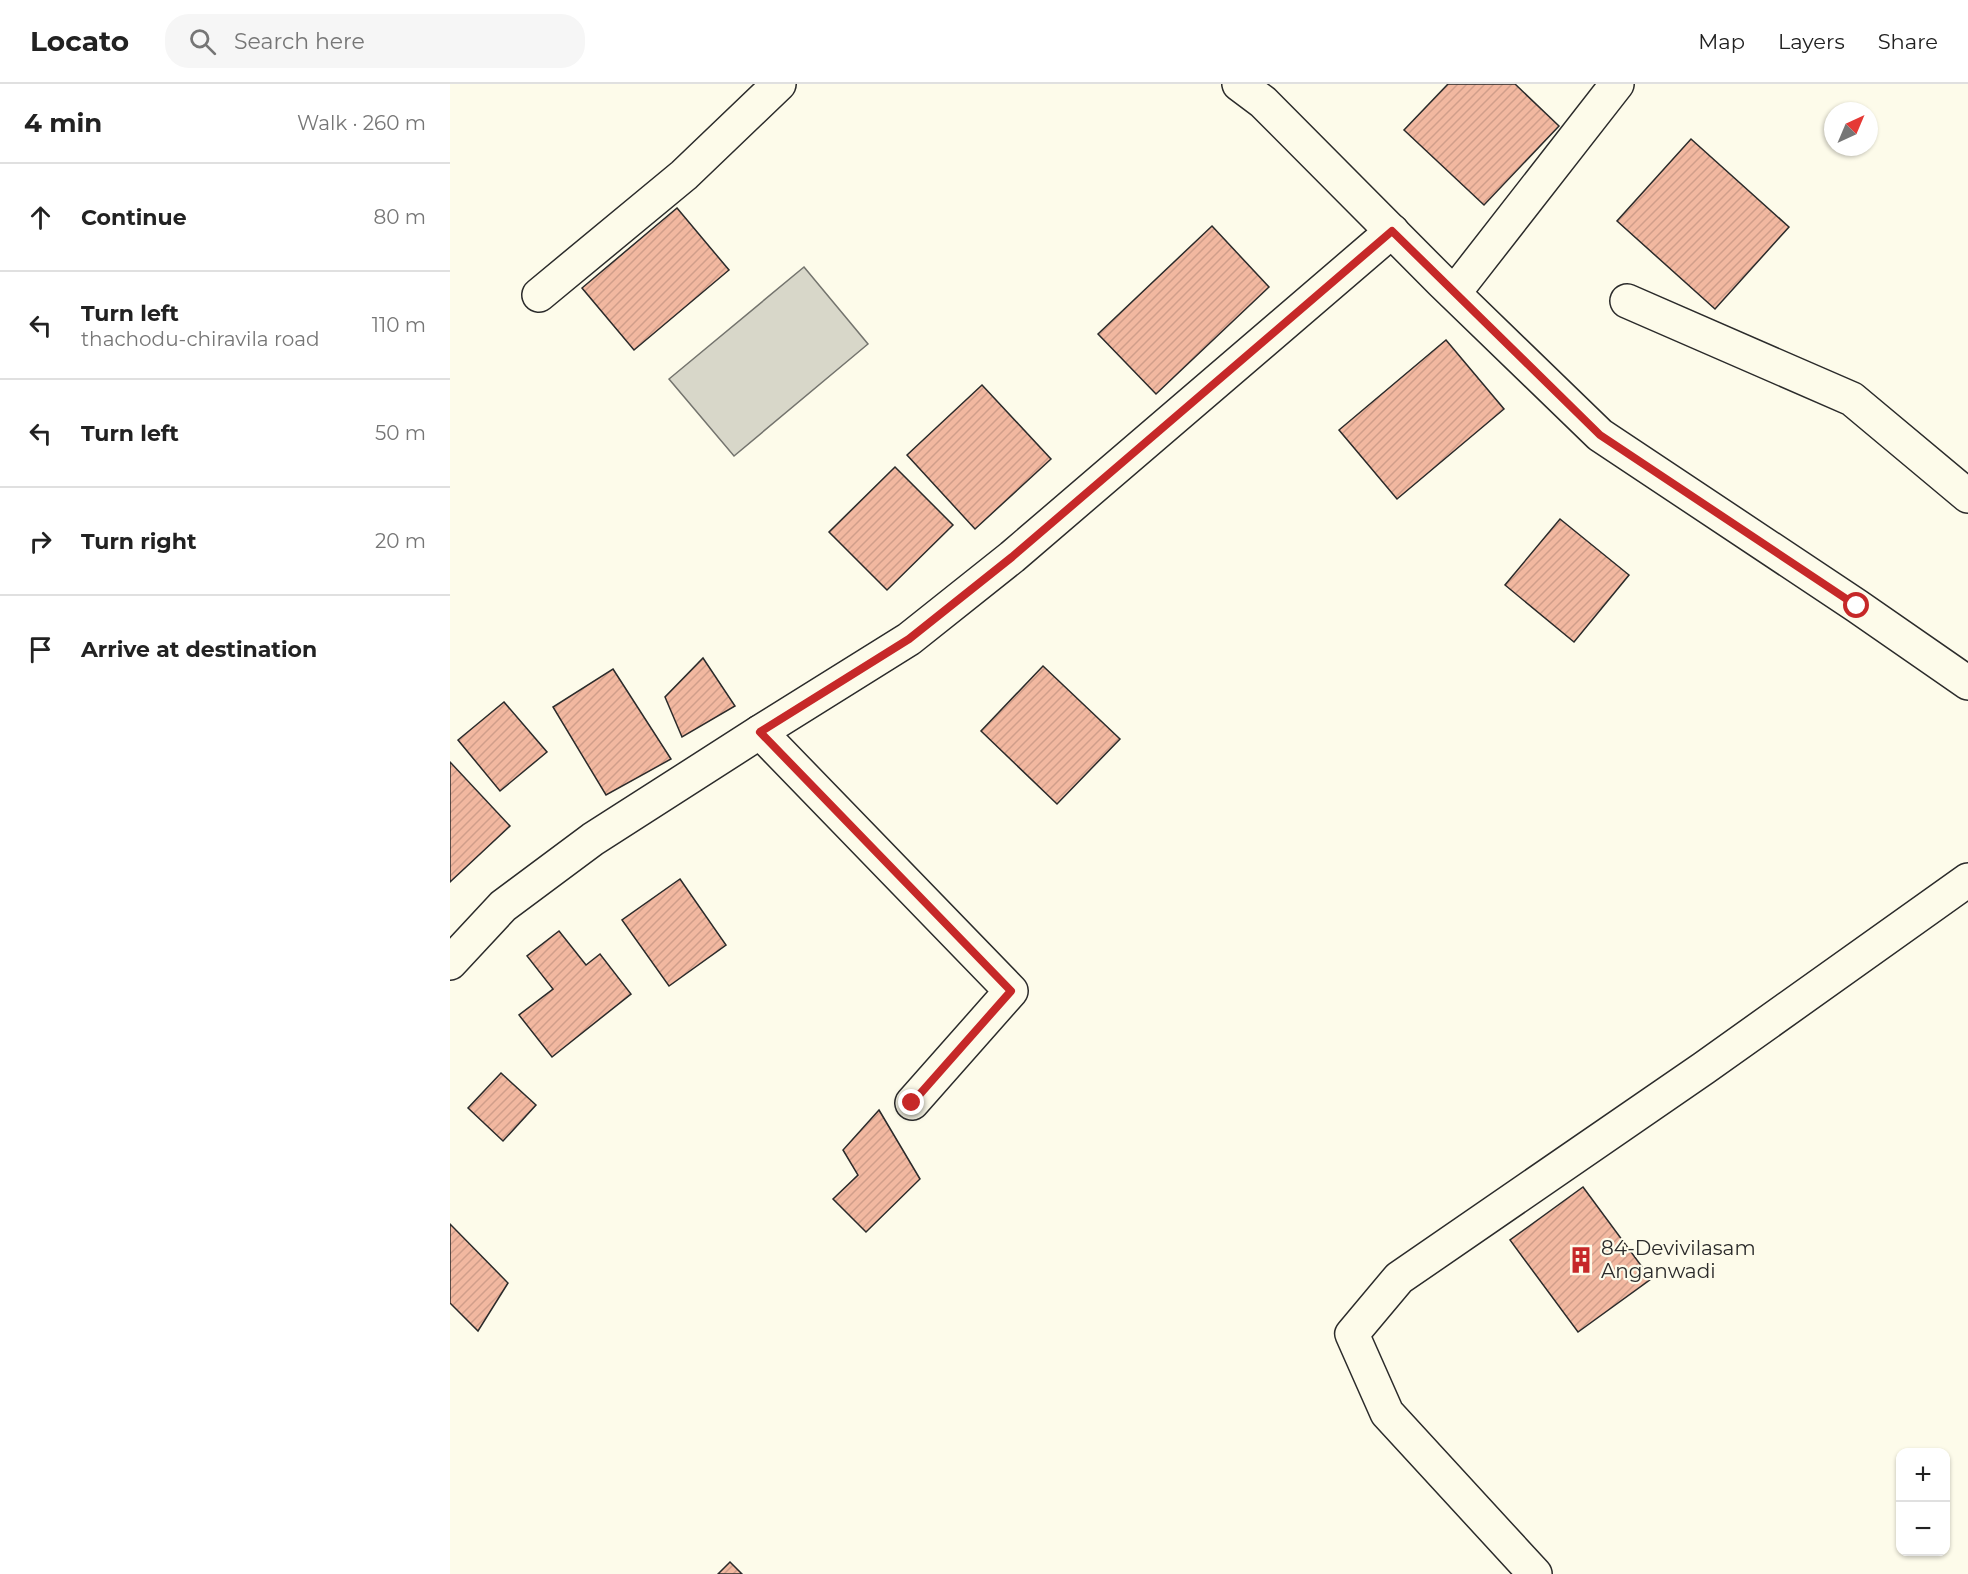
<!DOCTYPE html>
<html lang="en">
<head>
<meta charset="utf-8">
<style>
	body { margin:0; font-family:Montserrat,sans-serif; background:#f6f6f6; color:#222 }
	.controls { position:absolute; right:18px; bottom:18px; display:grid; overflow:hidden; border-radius:12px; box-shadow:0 2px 4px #0004 }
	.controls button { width:54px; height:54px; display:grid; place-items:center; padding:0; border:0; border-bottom:2px solid #e0e0e0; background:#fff; color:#222; font:30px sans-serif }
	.compass { position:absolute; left:1374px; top:18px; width:54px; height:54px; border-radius:50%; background:#fff; box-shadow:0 2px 4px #0004; rotate:44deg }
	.stop { position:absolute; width:18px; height:18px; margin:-14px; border:4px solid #c62828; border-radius:50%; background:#fff }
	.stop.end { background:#c62828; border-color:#fff; box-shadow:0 2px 6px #0008 }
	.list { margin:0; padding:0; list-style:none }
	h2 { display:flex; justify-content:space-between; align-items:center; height:78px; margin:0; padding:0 24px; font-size:26px }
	h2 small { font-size:20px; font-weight:400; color:#767676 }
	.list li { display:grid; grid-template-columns:39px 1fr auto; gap:18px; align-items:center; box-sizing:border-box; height:108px; padding:0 24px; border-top:2px solid #e0e0e0 }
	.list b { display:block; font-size:22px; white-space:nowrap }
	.list p { margin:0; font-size:20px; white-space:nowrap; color:#767676 }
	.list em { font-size:20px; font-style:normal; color:#767676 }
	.icon { flex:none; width:33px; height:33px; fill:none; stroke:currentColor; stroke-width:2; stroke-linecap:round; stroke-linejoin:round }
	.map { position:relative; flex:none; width:1518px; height:1490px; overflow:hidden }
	header { display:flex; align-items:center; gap:36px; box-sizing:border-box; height:84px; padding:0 30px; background:#fff; border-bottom:2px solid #e0e0e0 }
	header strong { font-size:28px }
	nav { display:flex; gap:33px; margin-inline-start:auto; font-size:21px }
	.search { width:420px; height:54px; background:#f6f6f6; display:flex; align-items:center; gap:15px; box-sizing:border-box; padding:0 21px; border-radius:24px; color:#767676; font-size:22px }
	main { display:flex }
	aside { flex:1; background:#fff }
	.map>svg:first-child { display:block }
</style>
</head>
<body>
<header>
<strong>Locato</strong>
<div class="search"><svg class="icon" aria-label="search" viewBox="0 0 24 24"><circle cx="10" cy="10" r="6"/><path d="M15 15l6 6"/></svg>Search here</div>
<nav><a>Map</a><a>Layers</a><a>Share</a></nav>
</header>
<main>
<aside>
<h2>4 min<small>Walk · 260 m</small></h2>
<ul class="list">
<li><svg class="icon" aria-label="ahead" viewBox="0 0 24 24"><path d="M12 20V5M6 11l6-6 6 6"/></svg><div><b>Continue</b></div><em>80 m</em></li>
<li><svg class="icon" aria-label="left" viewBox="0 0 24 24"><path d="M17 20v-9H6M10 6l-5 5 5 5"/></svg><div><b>Turn left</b><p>thachodu-chiravila road</p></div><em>110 m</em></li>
<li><svg class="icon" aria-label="left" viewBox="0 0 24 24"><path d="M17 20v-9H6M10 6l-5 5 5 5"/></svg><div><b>Turn left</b></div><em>50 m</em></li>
<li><svg class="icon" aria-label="right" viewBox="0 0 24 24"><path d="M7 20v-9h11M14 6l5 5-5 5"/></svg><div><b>Turn right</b></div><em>20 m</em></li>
<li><svg class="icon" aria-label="arrive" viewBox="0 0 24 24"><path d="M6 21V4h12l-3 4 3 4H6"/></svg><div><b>Arrive at destination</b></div></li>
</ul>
</aside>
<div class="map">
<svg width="1518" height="1490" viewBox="0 0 1518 1490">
	<defs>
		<pattern id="building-hatch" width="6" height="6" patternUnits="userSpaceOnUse" patternTransform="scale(1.5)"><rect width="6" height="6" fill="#f2b8a0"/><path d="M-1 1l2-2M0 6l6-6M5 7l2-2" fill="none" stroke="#d09e8a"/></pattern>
	</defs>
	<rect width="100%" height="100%" fill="#fdfbea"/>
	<path fill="#d8d7c9" stroke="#74746e" stroke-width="1.5" d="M354 183 418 260 284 372 219 295Z"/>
	<g fill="url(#building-hatch)" stroke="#2b2b2b" stroke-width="1.5">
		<path d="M998 0H1065L1109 42 1034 121 954 46Z"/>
		<path d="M1241 55 1339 143 1265 225 1167 137Z"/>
		<path d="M227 124 279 186 184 266 132 204Z"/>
		<path d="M762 142 819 203 706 310 648 250Z"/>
		<path d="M996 256 1054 325 947 415 889 346Z"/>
		<path d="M532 301 601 375 525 445 457 371Z"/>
		<path d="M445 383 503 441 437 506 379 448Z"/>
		<path d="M1110 435 1179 491 1124 558 1055 501Z"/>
		<path d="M253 574 285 622 232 653 215 613Z"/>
		<path d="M593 582 670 655 607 720 531 647Z"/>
		<path d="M163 585 221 675 156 711 103 623Z"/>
		<path d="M54 618 97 668 50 707 8 656Z"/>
		<path d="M0 678 60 742 0 798Z"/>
		<path d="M230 795 276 861 219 902 172 836Z"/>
		<path d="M109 847 136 881 150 870 181 910 102 973 69 931 103 905 77 872Z"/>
		<path d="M51 989 86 1021 53 1057 18 1024Z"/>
		<path d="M429 1026 470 1095 416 1148 383 1115 408 1091 393 1066Z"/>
		<path d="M1133 1103 1201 1195 1128 1248 1060 1156Z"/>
		<path d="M0 1140 58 1199 28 1247 0 1219Z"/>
		<path d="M280 1478 292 1490H268Z"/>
	</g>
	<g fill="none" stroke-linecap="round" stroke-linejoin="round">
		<defs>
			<g id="street">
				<path d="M789 0 813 18 992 198 1150 351 1407 522 1518 599"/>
				<path d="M1004 209 1167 0"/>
				<path d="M89 211 234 91 329 0"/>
				<path d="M1177 217 1402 315 1518 412"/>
				<path d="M310 648 561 907 462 1019"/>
				<path d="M0 879 53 822 143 755 310 648 459 555 562 473 942 147"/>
				<path d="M1085 1490 937 1329 902 1250 949 1194 1254 984 1518 796"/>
			</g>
		</defs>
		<use href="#street" stroke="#2b2b2b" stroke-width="36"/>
		<use href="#street" stroke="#fdfbea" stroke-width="33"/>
	</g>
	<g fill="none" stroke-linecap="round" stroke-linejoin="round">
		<path stroke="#c62828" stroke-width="8" d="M462 1019 561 907 310 648 459 555 562 473 942 147 1150 351 1407 522"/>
	</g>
	<defs>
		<symbol id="building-bare" viewBox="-9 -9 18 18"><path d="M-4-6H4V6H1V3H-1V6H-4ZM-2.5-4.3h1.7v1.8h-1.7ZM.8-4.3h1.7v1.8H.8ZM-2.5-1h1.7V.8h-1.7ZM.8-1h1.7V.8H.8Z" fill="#c62828" stroke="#fdfbea" stroke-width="2.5" paint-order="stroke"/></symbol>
	</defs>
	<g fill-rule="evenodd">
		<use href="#building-bare" x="1112" y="1157" width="38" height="38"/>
	</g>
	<g text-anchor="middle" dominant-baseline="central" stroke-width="4.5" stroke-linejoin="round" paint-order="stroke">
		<g font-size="20" fill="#2b2b2b" stroke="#fdfbea" text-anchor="start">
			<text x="1151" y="1164">84-Devivilasam<tspan x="1151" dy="23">Anganwadi</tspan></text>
		</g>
	</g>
</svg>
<div class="controls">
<button>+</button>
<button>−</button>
</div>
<svg class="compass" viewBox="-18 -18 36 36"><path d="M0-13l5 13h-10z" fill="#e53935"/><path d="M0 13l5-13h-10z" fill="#767676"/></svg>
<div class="stop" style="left:1407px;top:522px"></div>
<div class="stop end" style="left:462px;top:1019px"></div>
</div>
</main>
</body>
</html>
